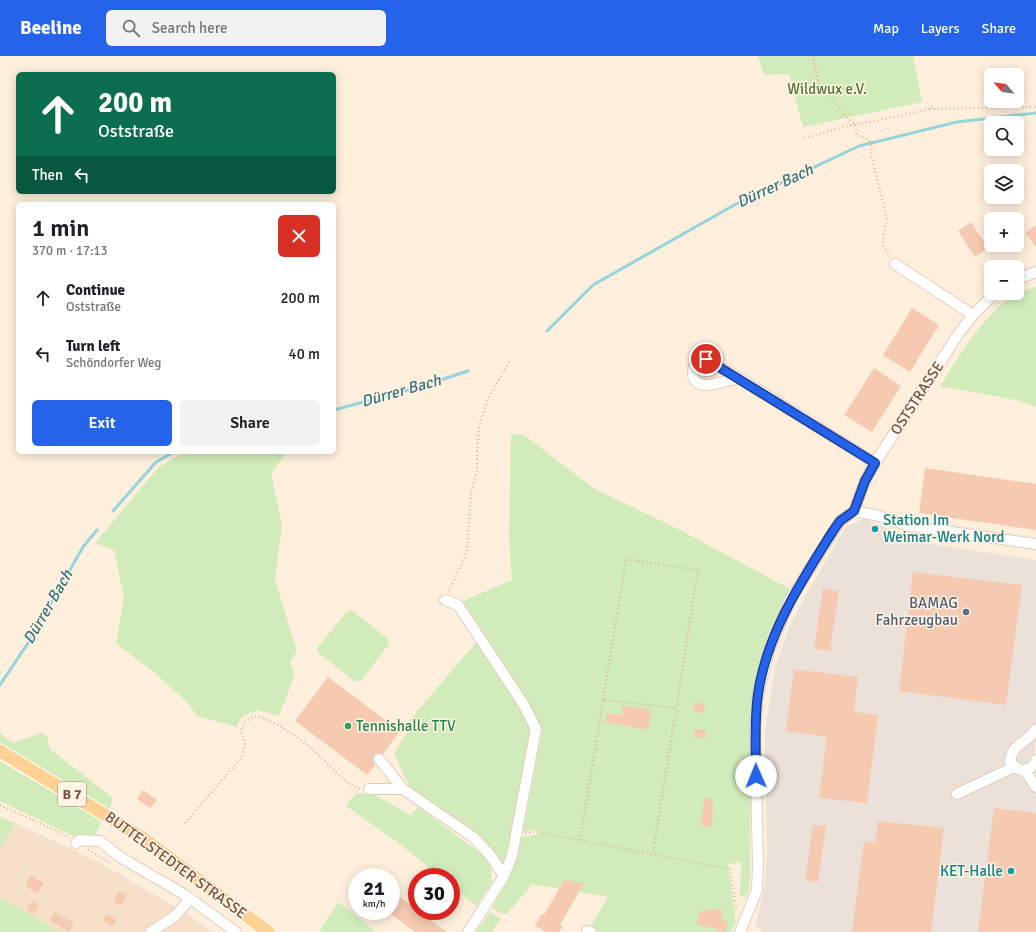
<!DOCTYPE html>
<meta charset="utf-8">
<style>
body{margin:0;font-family:Signika,sans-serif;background:#f2f2f2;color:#202124;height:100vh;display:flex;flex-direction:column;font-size:15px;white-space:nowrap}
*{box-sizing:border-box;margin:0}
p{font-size:13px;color:#757577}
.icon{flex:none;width:22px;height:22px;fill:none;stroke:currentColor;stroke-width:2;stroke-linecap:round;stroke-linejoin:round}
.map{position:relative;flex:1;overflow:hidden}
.drawer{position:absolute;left:16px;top:146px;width:320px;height:252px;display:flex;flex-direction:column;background:#fff;border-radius:6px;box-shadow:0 2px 10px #0003}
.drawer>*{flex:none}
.banner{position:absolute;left:16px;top:16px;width:320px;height:122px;border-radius:6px;box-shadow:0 2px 10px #0003;background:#0b6e4f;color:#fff;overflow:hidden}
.needle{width:26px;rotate:298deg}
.tools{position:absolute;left:984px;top:12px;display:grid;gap:8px}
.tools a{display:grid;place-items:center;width:40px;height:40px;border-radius:6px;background:#fff;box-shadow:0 2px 10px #0003;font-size:20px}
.speed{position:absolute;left:348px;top:812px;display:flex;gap:8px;font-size:20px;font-weight:700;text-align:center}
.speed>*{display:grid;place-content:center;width:52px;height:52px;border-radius:50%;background:#fff;box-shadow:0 2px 10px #0003;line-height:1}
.speed small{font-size:10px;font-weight:400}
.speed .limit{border:6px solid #d22;background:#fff;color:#111}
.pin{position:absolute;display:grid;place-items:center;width:34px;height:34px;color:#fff;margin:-17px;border:2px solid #fff;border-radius:50%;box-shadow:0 1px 4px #0007}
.me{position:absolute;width:44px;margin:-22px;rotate:359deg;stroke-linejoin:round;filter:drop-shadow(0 0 3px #0008)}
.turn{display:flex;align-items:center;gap:14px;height:84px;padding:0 16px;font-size:18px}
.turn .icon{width:52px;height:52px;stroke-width:2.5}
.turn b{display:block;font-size:28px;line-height:34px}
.then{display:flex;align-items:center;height:38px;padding:0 16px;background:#0003;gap:8px;font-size:15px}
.round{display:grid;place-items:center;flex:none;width:42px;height:42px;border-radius:6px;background:#f2f2f2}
.summary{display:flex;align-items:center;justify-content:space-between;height:68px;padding:0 16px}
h1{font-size:24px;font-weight:600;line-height:30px}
.button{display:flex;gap:8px;margin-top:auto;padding:8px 16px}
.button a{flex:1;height:46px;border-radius:6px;background:#2563eb;color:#fff;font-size:16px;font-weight:600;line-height:46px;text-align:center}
.button a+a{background:#f2f2f2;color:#202124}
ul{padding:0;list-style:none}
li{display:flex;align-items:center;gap:12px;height:56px;padding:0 16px}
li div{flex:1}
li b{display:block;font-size:15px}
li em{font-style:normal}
header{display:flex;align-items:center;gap:24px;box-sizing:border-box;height:56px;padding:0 20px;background:#2563eb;color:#fff}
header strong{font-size:19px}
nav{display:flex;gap:22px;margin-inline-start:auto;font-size:14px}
.search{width:280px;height:36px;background:#f2f2f2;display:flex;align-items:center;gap:10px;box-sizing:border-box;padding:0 14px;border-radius:6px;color:#757577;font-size:15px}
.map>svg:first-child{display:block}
.residential{fill:#f6e0ca}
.industrial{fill:#ebe1d9}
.green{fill:#d1ecba}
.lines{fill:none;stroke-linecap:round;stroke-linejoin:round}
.stream{stroke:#95d4db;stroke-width:3}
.building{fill:#f6c9b1}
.minor-casing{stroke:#e4ccbb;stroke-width:12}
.major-casing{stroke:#fff;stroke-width:15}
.path{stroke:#daac95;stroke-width:2;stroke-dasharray:1 3;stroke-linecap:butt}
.minor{stroke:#fff;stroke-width:10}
.major{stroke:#ffd192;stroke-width:13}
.route-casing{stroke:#184099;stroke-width:10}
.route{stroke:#2563eb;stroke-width:7}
.culture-dot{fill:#0f9aa8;stroke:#fff3e4;stroke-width:1.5}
.service-dot{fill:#5c6f8a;stroke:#fff3e4;stroke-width:1.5}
.leisure-dot{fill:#2e9e5b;stroke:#fff3e4;stroke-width:1.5}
.labels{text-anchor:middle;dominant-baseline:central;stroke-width:3;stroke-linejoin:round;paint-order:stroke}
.shield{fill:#fff3e4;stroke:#9e8273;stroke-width:1}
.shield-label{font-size:14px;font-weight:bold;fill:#755243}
.park-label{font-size:15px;fill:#4e7638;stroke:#fff3e4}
.street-label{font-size:15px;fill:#755243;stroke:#fff3e4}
.culture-label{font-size:15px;fill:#0d838f;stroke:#fff3e4;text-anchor:start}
.service-label{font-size:15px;fill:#4e5e75;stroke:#fff3e4;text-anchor:end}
.leisure-label{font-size:15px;fill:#27864d;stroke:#fff3e4;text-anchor:start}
.water-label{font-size:16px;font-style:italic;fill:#36757d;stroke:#fff3e4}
</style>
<header>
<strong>Beeline</strong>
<div class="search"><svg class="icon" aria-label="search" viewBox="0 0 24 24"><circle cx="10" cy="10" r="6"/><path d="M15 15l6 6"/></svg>Search here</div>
<nav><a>Map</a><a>Layers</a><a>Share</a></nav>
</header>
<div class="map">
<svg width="1036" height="876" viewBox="0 0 1036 876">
<rect width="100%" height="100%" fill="#feefdc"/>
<!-- residential -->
<path class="residential" d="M15,767L99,806L187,858L212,876H61L0,841V794Z"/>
<!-- industrial -->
<path class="industrial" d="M864,463L923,487L1036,504V680L1031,732L1036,733V876H764L755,870L765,830L767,794L765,676L775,611L791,568L808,535L846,471Z"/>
<!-- green -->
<path class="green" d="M758,0H913L922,46L803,71L789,18L764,19Z
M1036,231V351L1016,344L940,330C962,297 992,239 1036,231Z
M523,378L593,432L680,474L790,533L769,577L760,605L753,643L750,676V826L747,842L740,840L741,806L728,808L736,866L731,876H587L608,841L532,828L507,858L501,857L492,852L509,822L522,781L539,778L538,774L523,776L542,674L519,631L483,581L461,546L512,524L509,480L511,379Z
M189,396H287L271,417L282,469L275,524L297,595L290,606L295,618L279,660L257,654L241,661L237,671L197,660L189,648L154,616L116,588L124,542L114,494L95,487L159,411L177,400Z
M351,554L387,582L389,588L361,625H354L317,596L318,591L346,556Z
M477,585L519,648L531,673L504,809L501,808L476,777L410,732L394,697L408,675L403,672Z
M0,677L13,687L42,677L47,680L50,693L113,742L109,754L0,688Z
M0,705L102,765L93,782L75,781L0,745Z
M356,737L375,739L411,759L418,751L483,799L491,810L492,827L476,850L451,829V821H441L401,789L346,750Z
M0,761L15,767L0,794Z
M0,841L61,876H0Z
M338,846L376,876H319Z
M490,856L501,863L491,876H476Z"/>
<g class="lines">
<!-- stream -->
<path class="stream" d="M547,275L593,229L736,148L859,90L957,66L1036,57
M334,354L419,331L468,315
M113,455L156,406L174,396
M0,629L28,587L83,491L97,474"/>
</g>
<!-- building -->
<path class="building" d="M971,166L988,192L975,201L958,175Z
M1036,169V191L1025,177Z
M912,252L939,269L910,316L883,299Z
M874,312L901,330L872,376L844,359Z
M925,412L1036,428V474L919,457Z
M913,516L1022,529L1006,649L899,635Z
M823,532L839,535L830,595L814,593Z
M794,613L858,621L854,656L878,659L867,747L819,742L827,681L786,675Z
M328,621L400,675L383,698L378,697L375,698L373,704L375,709L367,719L295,665Z
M695,646L705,648L704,657L694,656Z
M623,649L651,654L648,674L605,666L607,657L621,659Z
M695,673L706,674L705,682L694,681Z
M143,734L157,744L150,752L137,743Z
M704,742L713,743L712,771L701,769Z
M994,752L1036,757V876H978Z
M878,765L944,772L931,876H852L864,785L875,787Z
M813,769L826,770L818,826L805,824Z
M31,819L44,827L38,838L25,830Z
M564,824L584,827L560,869L563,870L559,876H546L535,870L542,857L544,859Z
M391,833L417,855L447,876H415L391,858Z
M119,835L127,839L121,850L113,846Z
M32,845L39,849L34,858L26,854Z
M721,853L722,865L728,866L726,876L716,875L717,872L697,869L699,855Z
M55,856L74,867L69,876L50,865Z
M107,858L117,864L112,871L102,864Z"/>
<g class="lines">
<defs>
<path id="minor" d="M895,208L973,259
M1017,223L1036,216
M741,323L706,303C691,304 687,327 704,329C716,330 729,322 741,323L875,407
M854,455L865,425L875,407L959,277L973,259L995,237
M445,544L458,549L524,649L536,673L512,800L504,820L468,876
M1036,673C1028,687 1013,686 1010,705C1017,716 1026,717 1035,708L1036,704
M379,703L403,733
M1025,715L1036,731
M369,733H403L473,781L490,799L504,820
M957,738L1014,711
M76,787L80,784L100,785L120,801L185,839L236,876
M587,875L591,876
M151,876L175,860L190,843
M740,876L757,834L758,810L755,676L758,638L769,595L790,544L840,465L854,455L875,459L910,470L1036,488"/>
<path id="major" d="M0,695L143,782L268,876"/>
</defs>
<!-- minor casing -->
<use href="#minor" class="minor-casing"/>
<!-- major casing -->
<use href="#major" class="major-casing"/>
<!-- path -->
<path class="path" d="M813,0L820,36L847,32
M827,36L846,61L855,68L857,79L869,84L872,91L871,98L887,163L882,188L890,200
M930,53L1036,51
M804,82L855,68L870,66L930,53L933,49
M449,535L467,496L471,437L477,415V393L480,367L488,342L510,305
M603,644L626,503L698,514L653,798
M0,749L61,777L69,782
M185,767L242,701L245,687L241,676L244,666L257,660C282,668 303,685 322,702C333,713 345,728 360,733
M525,777L536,776L730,813L737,856
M580,784L603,644L676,652
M88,794L110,807"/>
<!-- minor -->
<use href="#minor" class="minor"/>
<!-- major -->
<use href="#major" class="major"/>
</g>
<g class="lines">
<defs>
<path id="route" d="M706,303L875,407L865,425L854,455L840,465L833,475C801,526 767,577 758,638C754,665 756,693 756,720"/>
</defs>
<!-- route casing -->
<use href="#route" class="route-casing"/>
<!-- route -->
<use href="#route" class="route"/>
</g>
<!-- markers -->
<g class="culture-dot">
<circle cx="875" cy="473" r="4"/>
<circle cx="1011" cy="815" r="4"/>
</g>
<circle class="service-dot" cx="966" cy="556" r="4"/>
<circle class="leisure-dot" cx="348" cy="670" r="4"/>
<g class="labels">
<!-- shield labels -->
<rect class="shield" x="58" y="726" width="28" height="24" rx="3"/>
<g class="shield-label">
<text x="72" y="738">B 7</text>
</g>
<!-- park labels -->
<g class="park-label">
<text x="827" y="33">Wildwux e.V.</text>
</g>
<!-- street labels -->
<g class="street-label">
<text transform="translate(917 342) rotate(-57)">OSTSTRASSE</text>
<text transform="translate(176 809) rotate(36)">BUTTELSTEDTER STRASSE</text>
</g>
<!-- culture labels -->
<g class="culture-label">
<text x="883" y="464">Station Im<tspan x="883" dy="17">Weimar-Werk Nord</tspan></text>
<text x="1003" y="815" text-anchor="end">KET-Halle</text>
</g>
<!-- service labels -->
<g class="service-label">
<text x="958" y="547">BAMAG<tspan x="958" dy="17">Fahrzeugbau</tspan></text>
</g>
<!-- leisure labels -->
<g class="leisure-label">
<text x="356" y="670">Tennishalle TTV</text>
</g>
<!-- water labels -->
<g class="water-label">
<text transform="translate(775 130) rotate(-25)">Dürrer Bach</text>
<text transform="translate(401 335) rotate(-16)">Dürrer Bach</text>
<text transform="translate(48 551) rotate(-60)">Dürrer Bach</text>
</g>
</g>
</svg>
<div class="tools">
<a><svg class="needle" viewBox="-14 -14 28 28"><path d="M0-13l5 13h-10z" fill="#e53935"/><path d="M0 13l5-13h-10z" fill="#757577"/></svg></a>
<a><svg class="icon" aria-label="search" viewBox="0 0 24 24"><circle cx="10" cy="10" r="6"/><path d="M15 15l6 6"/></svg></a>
<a><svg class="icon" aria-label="layers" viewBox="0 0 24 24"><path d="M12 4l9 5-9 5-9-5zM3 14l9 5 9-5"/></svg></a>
<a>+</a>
<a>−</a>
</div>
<div class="speed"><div>21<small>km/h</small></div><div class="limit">30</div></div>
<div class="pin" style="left:706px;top:303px;background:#d93025"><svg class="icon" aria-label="arrive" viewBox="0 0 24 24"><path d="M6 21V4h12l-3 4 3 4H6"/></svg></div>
<svg class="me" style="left:756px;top:720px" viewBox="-20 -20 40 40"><circle r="19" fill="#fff"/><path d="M0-13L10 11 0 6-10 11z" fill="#2563eb"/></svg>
<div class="banner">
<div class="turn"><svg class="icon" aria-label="ahead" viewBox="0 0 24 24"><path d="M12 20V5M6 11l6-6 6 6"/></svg><div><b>200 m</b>Oststraße</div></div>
<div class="then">Then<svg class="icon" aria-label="left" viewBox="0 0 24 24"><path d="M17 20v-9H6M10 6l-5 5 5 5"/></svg></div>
</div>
<section class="drawer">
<div class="summary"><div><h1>1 min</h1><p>370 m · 17:13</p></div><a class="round" style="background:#d93025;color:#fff"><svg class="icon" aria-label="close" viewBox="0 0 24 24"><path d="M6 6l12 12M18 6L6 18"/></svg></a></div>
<ul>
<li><svg class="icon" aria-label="ahead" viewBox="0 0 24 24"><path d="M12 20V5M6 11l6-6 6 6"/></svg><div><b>Continue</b><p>Oststraße</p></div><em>200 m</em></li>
<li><svg class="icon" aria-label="left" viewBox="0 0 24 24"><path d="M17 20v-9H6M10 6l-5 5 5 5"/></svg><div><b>Turn left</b><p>Schöndorfer Weg</p></div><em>40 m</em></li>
</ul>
<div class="button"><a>Exit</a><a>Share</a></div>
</section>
</div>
